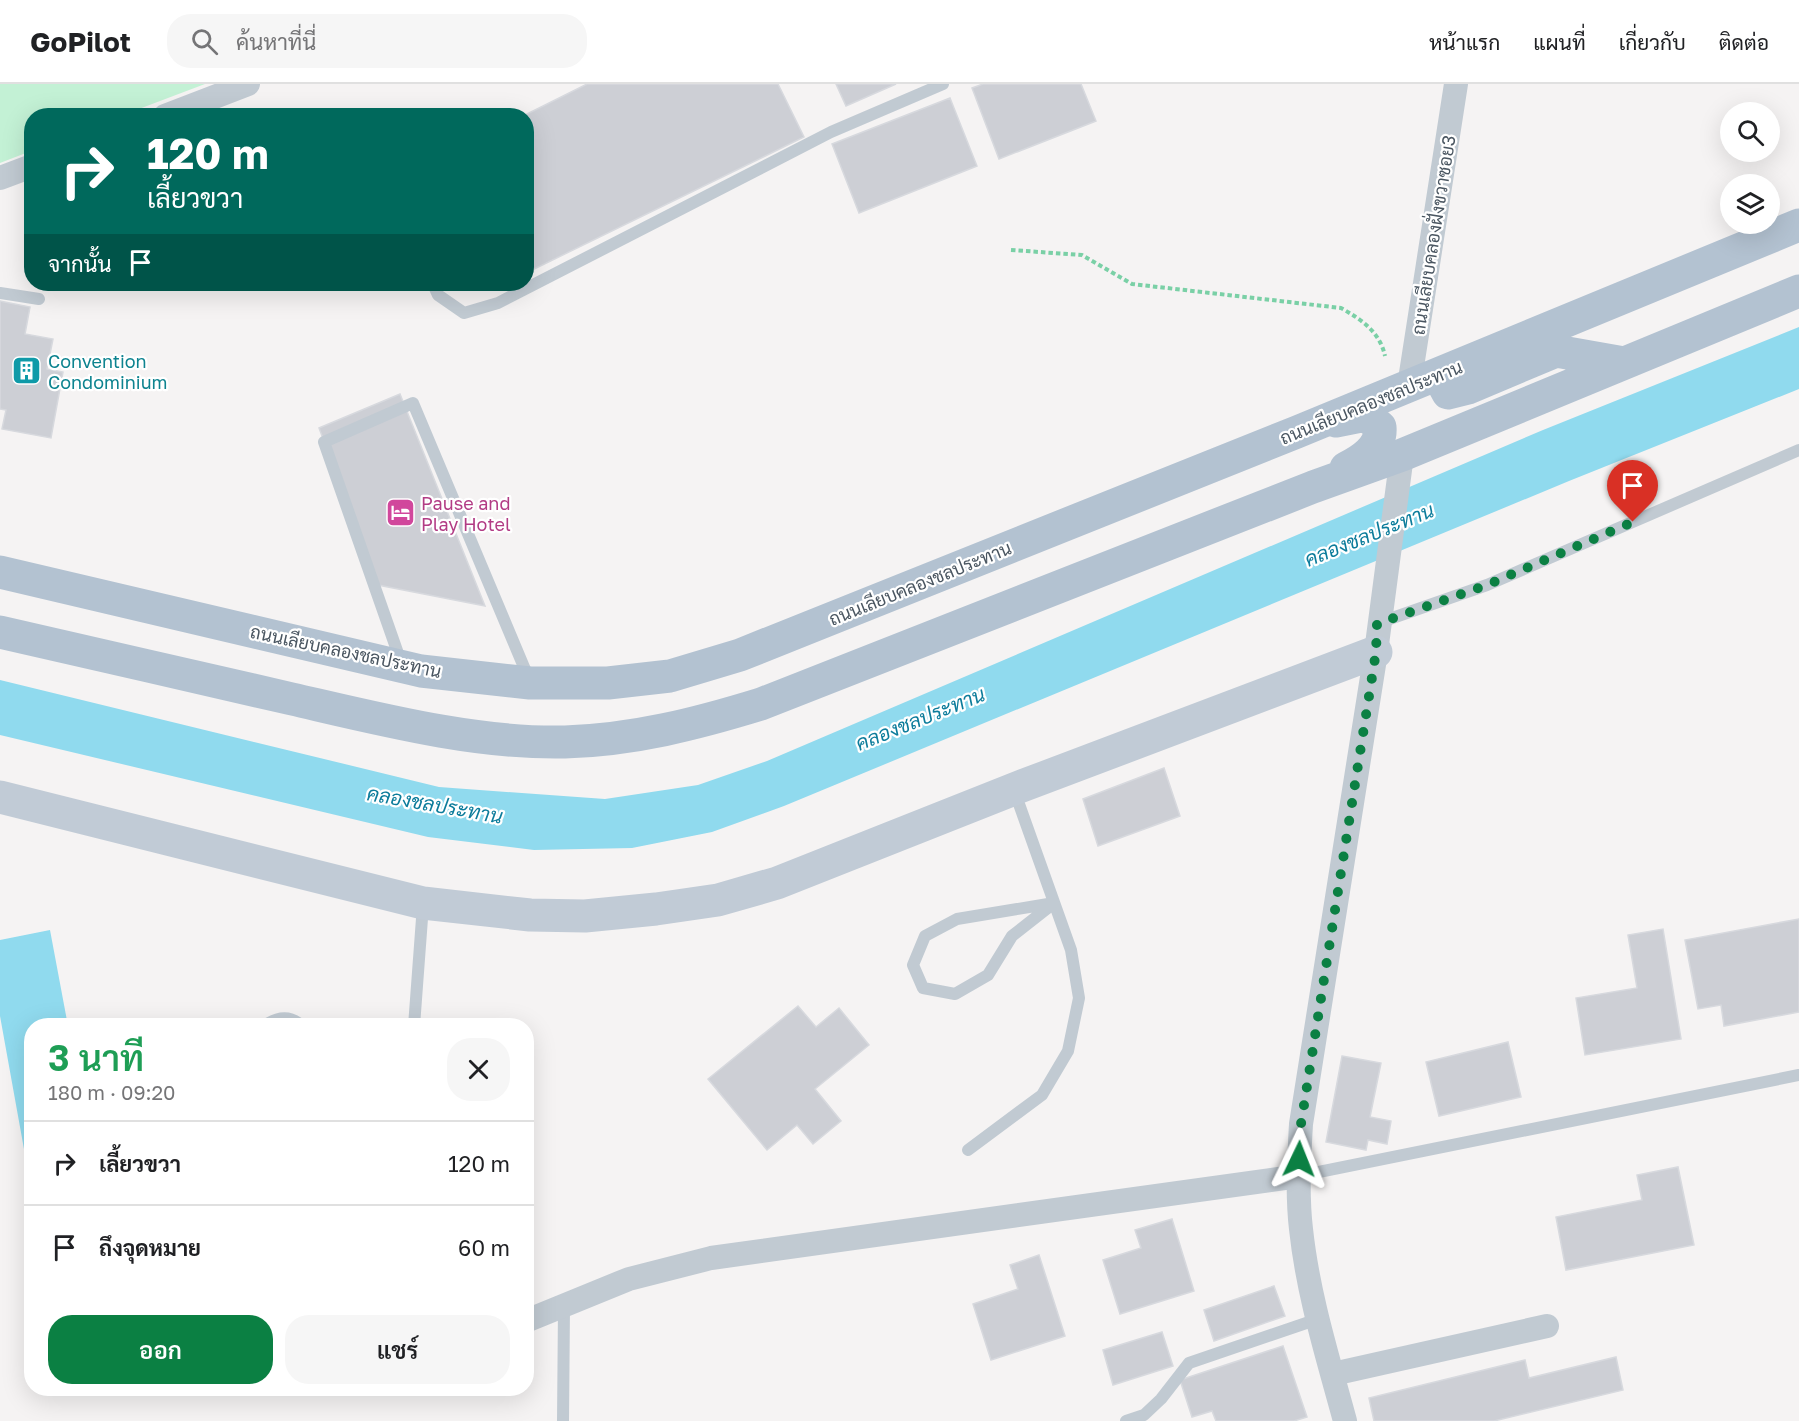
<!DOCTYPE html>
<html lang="th">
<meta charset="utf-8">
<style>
body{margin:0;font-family:"Golos Text",Sarabun,sans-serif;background:#f6f6f6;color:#202124;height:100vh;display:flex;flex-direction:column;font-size:22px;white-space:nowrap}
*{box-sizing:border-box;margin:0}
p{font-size:20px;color:#757577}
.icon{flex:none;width:33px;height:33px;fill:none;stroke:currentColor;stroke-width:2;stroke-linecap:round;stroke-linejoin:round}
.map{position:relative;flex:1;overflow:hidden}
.panel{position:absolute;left:24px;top:934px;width:510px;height:378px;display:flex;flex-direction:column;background:#fff;border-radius:24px;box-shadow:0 6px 24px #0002}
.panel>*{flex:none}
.hud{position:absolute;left:24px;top:24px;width:510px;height:183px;border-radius:24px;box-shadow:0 6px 24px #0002;background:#00695c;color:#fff;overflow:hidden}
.fabs{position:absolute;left:1720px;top:18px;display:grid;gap:12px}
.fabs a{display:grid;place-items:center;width:60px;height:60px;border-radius:50%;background:#fff;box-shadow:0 6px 24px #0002;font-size:30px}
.pin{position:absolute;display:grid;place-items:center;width:51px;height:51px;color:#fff;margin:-62px -26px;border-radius:50% 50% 50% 0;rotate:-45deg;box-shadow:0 0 6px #0007}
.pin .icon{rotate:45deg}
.me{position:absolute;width:66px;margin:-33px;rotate:2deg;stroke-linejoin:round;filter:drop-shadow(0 0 4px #0008)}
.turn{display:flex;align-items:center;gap:21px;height:126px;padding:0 24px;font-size:27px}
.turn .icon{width:78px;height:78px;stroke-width:2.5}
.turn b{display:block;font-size:42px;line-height:51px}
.then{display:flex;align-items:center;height:57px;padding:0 24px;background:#0003;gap:12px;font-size:22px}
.round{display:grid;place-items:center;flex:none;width:63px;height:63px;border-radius:24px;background:#f6f6f6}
.overview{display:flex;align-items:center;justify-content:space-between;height:102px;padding:0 24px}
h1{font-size:36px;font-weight:600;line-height:45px;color:#1e9e55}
.button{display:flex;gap:12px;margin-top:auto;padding:12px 24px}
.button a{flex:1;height:69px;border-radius:24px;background:#0b8043;color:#fff;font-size:24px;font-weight:600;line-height:69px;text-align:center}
.button a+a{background:#f6f6f6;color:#202124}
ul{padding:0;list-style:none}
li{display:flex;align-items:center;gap:18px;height:84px;padding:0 24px;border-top:2px solid #e0e0e0}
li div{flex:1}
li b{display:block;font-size:22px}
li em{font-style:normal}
header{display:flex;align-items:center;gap:36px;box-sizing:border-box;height:84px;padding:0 30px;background:#fff;border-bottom:2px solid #e0e0e0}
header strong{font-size:28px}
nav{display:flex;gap:33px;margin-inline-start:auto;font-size:21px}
.search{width:420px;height:54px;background:#f6f6f6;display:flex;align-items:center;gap:15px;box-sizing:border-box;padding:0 21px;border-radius:24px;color:#757577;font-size:22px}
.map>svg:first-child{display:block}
.green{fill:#c3f1d5}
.water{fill:#90daee}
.building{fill:#cdcfd5;stroke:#d7d9de;stroke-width:1.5}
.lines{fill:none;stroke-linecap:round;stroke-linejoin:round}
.path{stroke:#7ad0a6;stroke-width:4;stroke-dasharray:4.5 3;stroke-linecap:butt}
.service{stroke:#c1cad2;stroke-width:12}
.minor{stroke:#c1cad2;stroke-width:24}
.secondary{stroke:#c1cbd6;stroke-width:33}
.primary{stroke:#b3c2d1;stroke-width:33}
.route{stroke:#0b8043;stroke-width:10;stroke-dasharray:0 18}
.labels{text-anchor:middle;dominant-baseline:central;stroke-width:4.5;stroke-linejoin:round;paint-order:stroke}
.street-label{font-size:18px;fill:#4a5661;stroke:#fff}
.culture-label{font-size:18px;fill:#0d838f;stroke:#fff;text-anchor:start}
.hotel-label{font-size:18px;fill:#b23c85;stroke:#fff;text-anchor:start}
.water-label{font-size:20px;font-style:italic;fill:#0c7c9b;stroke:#fff}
</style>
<header>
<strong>GoPilot</strong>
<div class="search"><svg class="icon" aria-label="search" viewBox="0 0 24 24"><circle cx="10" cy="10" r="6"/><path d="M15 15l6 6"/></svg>ค้นหาที่นี่</div>
<nav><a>หน้าแรก</a><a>แผนที่</a><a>เกี่ยวกับ</a><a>ติดต่อ</a></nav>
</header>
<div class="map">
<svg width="1799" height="1337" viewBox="0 0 1799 1337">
<rect width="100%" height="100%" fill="#f5f3f3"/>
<!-- green -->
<path class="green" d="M0,0H205L123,31L32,32L31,67L0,79Z"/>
<!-- water -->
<path class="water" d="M1799,243V305L1569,397L784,722L712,748L632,764L534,766L428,753L0,651V596L439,703L605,715L698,701L767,677L1543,346Z
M50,846L68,942H32L31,1104L0,932V856Z"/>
<!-- building -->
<path class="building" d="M587,0H778L804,53L526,189V32H523Z
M836,0H896L846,22Z
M983,0H1081L1096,37L999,75L972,4Z
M950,14L977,82L859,129L832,60Z
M0,217L30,223L25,250L53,255L47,285L63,288L51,354L2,345L6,326L0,325Z
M400,310L485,522L378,501L319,344Z
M1164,684L1180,732L1098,762L1083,715Z
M1799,835V928L1724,942L1721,921L1698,925L1685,856Z
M1663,845L1681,955L1585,971L1576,914L1637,904L1628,851Z
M798,922L816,943L839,924L869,961L815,1005L841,1037L813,1060L797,1041L767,1066L708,995Z
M1508,958L1521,1013L1439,1032L1426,978Z
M1342,972L1381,979L1370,1033L1391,1037L1387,1060L1368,1056L1366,1066L1326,1058Z
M1678,1083L1694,1161L1566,1186L1556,1133L1642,1116L1637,1091Z
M1172,1135L1194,1207L1120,1230L1103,1176L1141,1164L1135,1146Z
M1039,1171L1065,1252L991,1276L973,1220L1018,1205L1010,1181Z
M1274,1202L1285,1232L1214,1257L1204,1226Z
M1162,1248L1173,1282L1113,1301L1103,1266Z
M1283,1262L1307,1333L1294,1337H1216L1212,1327L1192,1333L1180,1296Z
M1616,1273L1623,1306L1494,1337H1374L1369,1314L1525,1276L1529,1294Z"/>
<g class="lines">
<!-- path -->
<path class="path" d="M1011,166L1082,171L1132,200L1341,224C1362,236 1380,248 1385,272"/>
<!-- service -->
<path class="service" d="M433,200L438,211L464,229L498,219L831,48L943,0
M0,209L39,215
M1378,539L1487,501L1799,366
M401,578L324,358L413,319L529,595
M1054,819L1012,852L988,891L955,910L923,904L913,881L925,852L957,835Z
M264,942C277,933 290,931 302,942
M414,942L423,821
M968,1066L1042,1011L1068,967L1079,914L1071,866L1014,706
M1299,1092L1799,991
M563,1337L564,1222
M1126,1337L1144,1331L1161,1315L1189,1279L1318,1235"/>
<!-- minor -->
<path class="minor" d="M165,32L248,0
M0,94L32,82
M1409,302L1456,0
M526,1237L629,1195L711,1174L1299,1092
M1333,1290L1547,1242
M1345,1337C1328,1274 1308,1211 1301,1145C1297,1111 1299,1075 1301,1040L1376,568L1402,371"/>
<!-- secondary -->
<path class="secondary" d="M0,713L423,819L530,831L585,832L656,825L718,816L777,799L1014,705L1376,568"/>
<!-- primary -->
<path class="primary" d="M1450,288L1442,298L1448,309L1468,304L1556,267L1624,279
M1336,337L1366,331L1380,343C1382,364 1362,376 1346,384
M0,488L421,587L530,599H608L670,592L740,571L1297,348L1799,141
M0,548C97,570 195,593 292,615C379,635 476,660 565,658C633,656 696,640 761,620L1313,403L1402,371L1799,207"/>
</g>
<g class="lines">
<!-- route -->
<path class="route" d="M1299,1075L1301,1040L1376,568L1377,540L1487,501L1633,438"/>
</g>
<!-- icons -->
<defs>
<symbol id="building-square" viewBox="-11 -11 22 22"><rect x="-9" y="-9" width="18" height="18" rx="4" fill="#0f9aa8" stroke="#fff"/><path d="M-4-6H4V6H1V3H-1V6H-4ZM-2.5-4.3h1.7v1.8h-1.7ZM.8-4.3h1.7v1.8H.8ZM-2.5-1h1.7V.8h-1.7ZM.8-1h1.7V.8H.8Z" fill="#fff"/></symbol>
<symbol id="hotel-square" viewBox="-11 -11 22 22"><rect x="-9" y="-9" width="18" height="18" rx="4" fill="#d1479c" stroke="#fff"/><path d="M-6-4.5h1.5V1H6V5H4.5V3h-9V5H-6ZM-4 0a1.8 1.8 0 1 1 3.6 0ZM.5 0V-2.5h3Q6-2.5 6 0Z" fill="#fff"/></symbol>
</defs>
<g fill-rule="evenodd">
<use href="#building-square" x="10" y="270" width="33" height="33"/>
<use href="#hotel-square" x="384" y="412" width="33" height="33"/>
</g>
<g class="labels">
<!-- street labels -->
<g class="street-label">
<text transform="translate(1433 151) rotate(-81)">ถนนเลียบคลองฝั่งขวาซอย3</text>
<text transform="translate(1371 318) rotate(-22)">ถนนเลียบคลองชลประทาน</text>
<text transform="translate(920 499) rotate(-22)">ถนนเลียบคลองชลประทาน</text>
<text transform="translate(346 567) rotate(12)">ถนนเลียบคลองชลประทาน</text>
</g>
<!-- culture labels -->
<g class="culture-label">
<text x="48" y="277">Convention<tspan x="48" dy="21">Condominium</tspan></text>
</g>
<!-- hotel labels -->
<g class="hotel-label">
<text x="421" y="419">Pause and<tspan x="421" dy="21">Play Hotel</tspan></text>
</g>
<!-- water labels -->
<g class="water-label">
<text transform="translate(1369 450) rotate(-22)">คลองชลประทาน</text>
<text transform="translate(920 634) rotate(-22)">คลองชลประทาน</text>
<text transform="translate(435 720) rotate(10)">คลองชลประทาน</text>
</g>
</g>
</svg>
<div class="fabs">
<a><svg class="icon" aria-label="search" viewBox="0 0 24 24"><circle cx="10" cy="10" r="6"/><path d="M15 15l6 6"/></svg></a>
<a><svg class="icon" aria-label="layers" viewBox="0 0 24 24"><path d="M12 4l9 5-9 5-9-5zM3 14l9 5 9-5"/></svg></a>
</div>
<div class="pin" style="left:1633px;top:438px;background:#d93025"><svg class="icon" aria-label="arrive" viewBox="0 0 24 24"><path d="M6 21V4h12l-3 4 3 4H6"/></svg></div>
<svg class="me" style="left:1299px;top:1075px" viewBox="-20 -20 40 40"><path d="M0-17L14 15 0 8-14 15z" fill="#0b8043" stroke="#fff" stroke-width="4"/></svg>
<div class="hud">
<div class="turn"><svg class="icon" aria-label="right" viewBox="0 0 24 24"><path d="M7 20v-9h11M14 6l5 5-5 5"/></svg><div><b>120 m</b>เลี้ยวขวา</div></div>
<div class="then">จากนั้น<svg class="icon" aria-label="arrive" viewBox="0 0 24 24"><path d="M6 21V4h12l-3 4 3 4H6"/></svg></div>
</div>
<section class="panel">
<div class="overview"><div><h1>3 นาที</h1><p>180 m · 09:20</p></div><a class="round"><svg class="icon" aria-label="close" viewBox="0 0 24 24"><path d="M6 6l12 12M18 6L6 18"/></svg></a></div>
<ul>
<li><svg class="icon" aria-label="right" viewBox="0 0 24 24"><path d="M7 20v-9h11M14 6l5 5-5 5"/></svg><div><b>เลี้ยวขวา</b></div><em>120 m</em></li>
<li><svg class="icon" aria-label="arrive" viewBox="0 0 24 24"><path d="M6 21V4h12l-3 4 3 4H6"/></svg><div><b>ถึงจุดหมาย</b></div><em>60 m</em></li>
</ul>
<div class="button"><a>ออก</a><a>แชร์</a></div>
</section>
</div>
